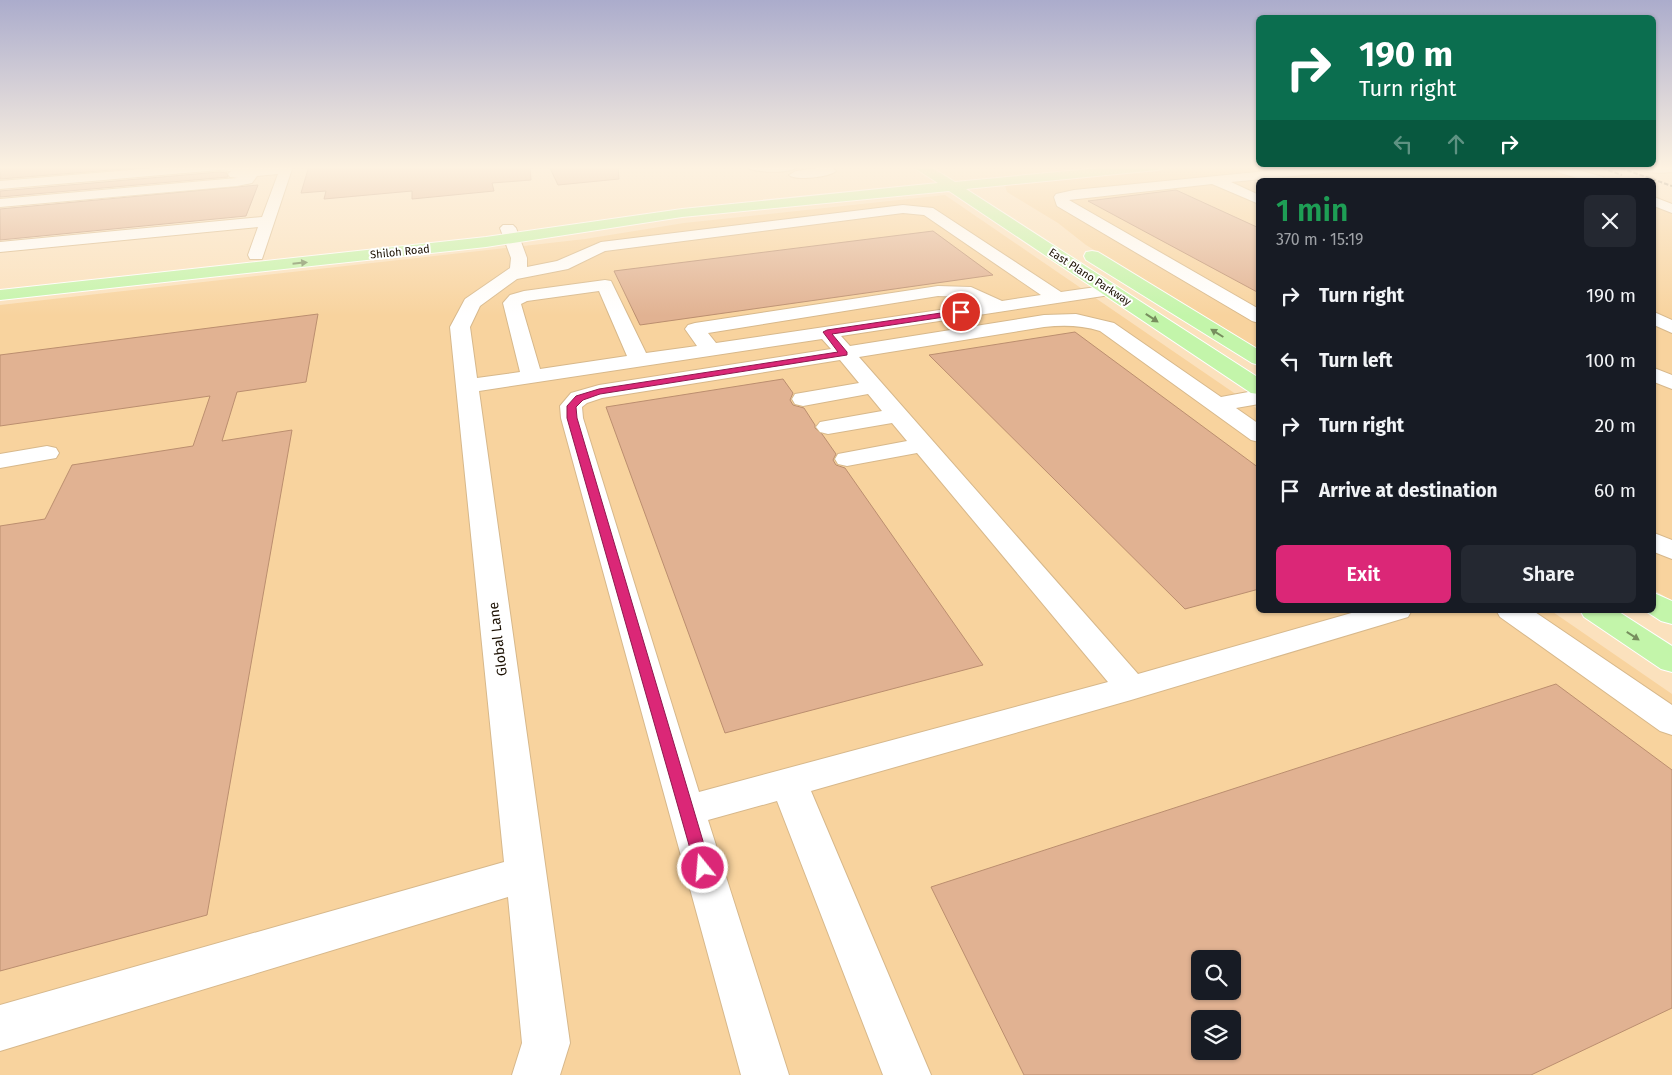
<!DOCTYPE html>
<meta charset="utf-8">
<style>
body{margin:0;font-family:"Fira Sans",sans-serif;background:#242831;color:#f1f3f6;height:100vh;display:flex;flex-direction:column;font-size:19px;white-space:nowrap}
*{box-sizing:border-box;margin:0}
p{font-size:16px;color:#9ea1a6}
.icon{flex:none;width:28px;height:28px;fill:none;stroke:currentColor;stroke-width:2;stroke-linecap:round;stroke-linejoin:round}
.map{position:relative;flex:1;overflow:hidden}
.side{position:absolute;left:1256px;top:178px;width:400px;height:435px;display:flex;flex-direction:column;background:#171b24;border-radius:8px;box-shadow:0 1px 4px #0004}
.side>*{flex:none}
.guide{position:absolute;left:1256px;top:15px;width:400px;height:152px;border-radius:8px;box-shadow:0 1px 4px #0004;background:#0b6e4f;color:#fff;overflow:hidden}
.controls{position:absolute;left:1191px;top:950px;display:grid;gap:10px}
.controls a{display:grid;place-items:center;width:50px;height:50px;border-radius:8px;background:#171b24;box-shadow:0 1px 4px #0004;font-size:25px}
.pin{position:absolute;display:grid;place-items:center;width:42px;height:42px;color:#fff;margin:-21px;border:2px solid #fff;border-radius:50%;box-shadow:0 1px 5px #0007}
.me{position:absolute;width:55px;margin:-28px;rotate:343deg;stroke-linejoin:round;filter:drop-shadow(0 0 4px #0008)}
.turn{display:flex;align-items:center;gap:18px;height:105px;padding:0 20px;font-size:22px}
.turn .icon{width:65px;height:65px;stroke-width:2.5}
.turn b{display:block;font-size:35px;line-height:42px}
.lanes{display:flex;align-items:center;height:48px;padding:0 20px;background:#0003;justify-content:center;gap:25px;direction:ltr}
.lanes .off{opacity:.35}
.round{display:grid;place-items:center;flex:none;width:52px;height:52px;border-radius:8px;background:#242831}
.head{display:flex;align-items:center;justify-content:space-between;height:85px;padding:0 20px}
h1{font-size:30px;font-weight:600;line-height:38px;color:#1e9e55}
.button{display:flex;gap:10px;margin-top:auto;padding:10px 20px}
.button a{flex:1;height:58px;border-radius:8px;background:#db2777;color:#fff;font-size:20px;font-weight:600;line-height:58px;text-align:center}
.button a+a{background:#242831;color:#f1f3f6}
ul{padding:0;list-style:none}
li{display:flex;align-items:center;gap:15px;height:65px;padding:0 20px}
li div{flex:1}
li b{display:block;font-size:19px}
li em{font-style:normal}
.map>svg:first-child{display:block}
.built{fill:#f8d39e;fill-rule:evenodd}
.building{fill:#e1b292;stroke:#bb8e6f;fill-rule:evenodd}
.lines{fill:none;stroke-linecap:round;stroke-linejoin:round}
.minor-casing{stroke:#d7b88b;stroke-width:2}
.major-casing{stroke:#fff;stroke-width:2}
.minor{fill:#fff;fill-rule:evenodd}
.major{fill:#c3f5aa;fill-rule:evenodd}
.rail{stroke:#6d5c46;stroke-width:2;stroke-dasharray:4.5 2;stroke-linecap:butt}
.oneway{fill:#778e5e}
.route{fill:#db2777;stroke:#8e194d}
.labels{text-anchor:middle;dominant-baseline:central;stroke-width:4;stroke-linejoin:round;paint-order:stroke}
.far-street-label{font-size:11px;fill:#1b1002;stroke:#fff}
.street-label{font-size:14px;fill:#1b1002;stroke:#fff}
</style>
<div class="map">
<svg width="1672" height="1075" viewBox="0 0 1672 1075">
<rect width="100%" height="100%" fill="#fbe1bd"/>
<!-- built -->
<path class="built" d="M1202,166H1568L1609,180H1259V350L1086,245L1058,223L1007,192L1005,185Z
M945,195L1259,410V610H1550L1672,694V1075H0V305L585,239L684,223ZM1200,959H1232V991H1200ZM1200,1019H1232V1051H1200Z
M1654,196L1672,203V601L1654,590Z"/>
<!-- building -->
<path class="building" d="M0,166H161L0,179Z
M309,166H530L531,180L492,183L494,191L412,199V191L324,199L326,191L301,193Z
M549,166H618L619,179L558,185Z
M219,172L227,173L228,177L0,197V191Z
M258,185L246,216L0,240V209Z
M1176,190L1259,228V293L1088,201Z
M933,231L993,275L640,325L614,271Z
M318,314L306,382L237,392L222,441L292,430L207,915L0,971V526L45,519L72,465L193,446L210,396L0,426V355Z
M1075,332L1259,468V589L1185,609L929,355Z
M783,379L793,393L790,400L793,405L804,408L815,425V428L822,434L836,454L833,460L836,465L845,468L983,665L725,733L606,407Z
M1556,684L1672,770V1008L1531,1075H1024L931,887ZM1200,959H1232V991H1200ZM1200,1019H1232V1051H1200Z"/>
<g class="lines">
<defs>
<path id="minor" d="M178,166H249L255,168L293,166L262,259H250L248,255L258,227L0,252V242L262,217L278,174L257,176L252,183L237,186L0,207V199L237,178H238L230,177L228,174L231,171L219,170L0,189V181Z
M745,166H796L797,167C790,174 752,173 745,166Z
M816,166H830L836,171C830,177 795,181 789,175L796,171L817,168Z
M1319,166H1361L1354,170L1231,182L1259,195V204L1212,184L1069,200L1259,309V323L1252,321L1057,206L1054,197L1056,194L1074,190Z
M1545,166H1564L1603,177L1605,180H1584L1547,169Z
M1633,166H1672V172C1661,173 1641,174 1633,166Z
M1654,197L1672,204V213L1654,206Z
M903,205L933,208L1061,292L1110,285L1116,286L1119,290L1116,294L1110,295L841,336L850,346L1044,315L1076,314L1114,323L1221,397L1259,390V404L1236,408L1259,424V442L1251,440L1100,331C1081,325 1063,325 1044,327L859,357L1138,674L1362,610H1412L1408,617L1131,700L811,791L931,1075H883L777,801L708,820L789,1075H741L561,418L560,406L571,393L599,385L831,349L822,339L479,391L570,1043L560,1075H512L522,1043L508,897L0,1051V1005L504,862L450,327L465,299L510,268L511,258L500,228L503,225H513L516,228L527,258V267L557,261L601,242ZM903,213L924,215L1041,295L1002,301L971,287L938,286L695,323L688,325L685,329L697,346L646,353L611,281L605,280L524,291L510,295L503,303L520,372L477,378L470,327L480,306L517,279L568,269L605,251ZM599,291L627,356L540,369L521,304L527,301ZM938,296L967,297L980,304L716,343L708,333ZM840,360L859,383L795,394L792,399L795,404L803,406L868,394L882,411L820,422L816,427L820,432L828,434L892,423L907,441L838,454L835,459L838,464L847,466L917,453L1108,682L699,792L583,418L582,407L587,403L602,398Z
M1654,312L1672,320V333L1654,325Z
M1654,368L1672,375V389L1654,382Z
M47,446L56,448L59,453L56,458L0,468V454Z
M1654,533L1672,540V559L1654,552Z
M1496,610H1532L1672,705V735L1660,731L1500,617Z"/>
<path id="major" d="M915,166H929L955,182L1121,166H1163L1162,169L1157,170L966,189L1259,378V394L1251,393L949,191L682,217L486,247L0,300V290L486,237L682,209L938,183L916,169Z
M1092,251L1098,252L1259,350V365L1252,363L1086,260L1084,256L1086,252Z
M1654,593L1672,601V624L1661,621L1644,610H1654Z
M1580,610H1616L1672,646V672L1661,669L1584,617Z"/>
</defs>
<!-- minor casing -->
<use href="#minor" class="minor-casing"/>
<!-- major casing -->
<use href="#major" class="major-casing"/>
<!-- minor -->
<use href="#minor" class="minor"/>
<!-- major -->
<use href="#major" class="major"/>
<!-- rail -->
<path class="rail" d="M1596,166L1622,175
M1615,166L1672,186"/>
</g>
<!-- one-way arrows -->
<defs><path id="oneway-solid" d="M-6-.8H1V-3.2L6.5 0L1 3.2V.8H-6Z" transform="scale(1.25)"/></defs>
<g class="oneway">
<use href="#oneway-solid" transform="translate(300 263) rotate(-6)"/>
<use href="#oneway-solid" transform="translate(1152 318) rotate(33)"/>
<use href="#oneway-solid" transform="translate(1217 333) rotate(-148)"/>
<use href="#oneway-solid" transform="translate(1633 636) rotate(33)"/>
</g>
<!-- sky -->
<linearGradient id="sky" x2="0" y2="1"><stop stop-color="#abaccc"/><stop offset="0.53" stop-color="#fdf2e1"/><stop offset="1" stop-color="#fdf2e1" stop-opacity="0"/></linearGradient>
<rect width="1672" height="316" fill="url(#sky)"/>
<!-- route -->
<path class="route" d="M961,310L965,312L964,314L832,334L847,352V355L600,394L583,400L576,407L577,418L711,868L709,873L703,875L697,873L567,418V406L576,396L599,389L838,352L823,332L827,330Z"/>
<g class="labels">
<!-- far-street labels -->
<g class="far-street-label">
<text transform="translate(400 252) rotate(-6)">Shiloh Road</text>
<text transform="translate(1090 277) rotate(33)">East Plano Parkway</text>
</g>
<!-- street labels -->
<g class="street-label">
<text transform="translate(498 639) rotate(-97)">Global Lane</text>
</g>
</g>
</svg>
<div class="controls">
<a><svg class="icon" aria-label="search" viewBox="0 0 24 24"><circle cx="10" cy="10" r="6"/><path d="M15 15l6 6"/></svg></a>
<a><svg class="icon" aria-label="layers" viewBox="0 0 24 24"><path d="M12 4l9 5-9 5-9-5zM3 14l9 5 9-5"/></svg></a>
</div>
<div class="pin" style="left:961px;top:312px;background:#d93025"><svg class="icon" aria-label="arrive" viewBox="0 0 24 24"><path d="M6 21V4h12l-3 4 3 4H6"/></svg></div>
<svg class="me" style="left:703px;top:868px" viewBox="-20 -20 40 40"><circle r="17" fill="#db2777" stroke="#fff" stroke-width="3"/><path d="M0-11L8 9 0 5-8 9z" fill="#fff"/></svg>
<div class="guide">
<div class="turn"><svg class="icon" aria-label="right" viewBox="0 0 24 24"><path d="M7 20v-9h11M14 6l5 5-5 5"/></svg><div><b>190 m</b>Turn right</div></div>
<div class="lanes"><svg class="icon off" aria-label="left" viewBox="0 0 24 24"><path d="M17 20v-9H6M10 6l-5 5 5 5"/></svg><svg class="icon off" aria-label="ahead" viewBox="0 0 24 24"><path d="M12 20V5M6 11l6-6 6 6"/></svg><svg class="icon" aria-label="right" viewBox="0 0 24 24"><path d="M7 20v-9h11M14 6l5 5-5 5"/></svg></div>
</div>
<section class="side">
<div class="head"><div><h1>1 min</h1><p>370 m · 15:19</p></div><a class="round"><svg class="icon" aria-label="close" viewBox="0 0 24 24"><path d="M6 6l12 12M18 6L6 18"/></svg></a></div>
<ul>
<li><svg class="icon" aria-label="right" viewBox="0 0 24 24"><path d="M7 20v-9h11M14 6l5 5-5 5"/></svg><div><b>Turn right</b></div><em>190 m</em></li>
<li><svg class="icon" aria-label="left" viewBox="0 0 24 24"><path d="M17 20v-9H6M10 6l-5 5 5 5"/></svg><div><b>Turn left</b></div><em>100 m</em></li>
<li><svg class="icon" aria-label="right" viewBox="0 0 24 24"><path d="M7 20v-9h11M14 6l5 5-5 5"/></svg><div><b>Turn right</b></div><em>20 m</em></li>
<li><svg class="icon" aria-label="arrive" viewBox="0 0 24 24"><path d="M6 21V4h12l-3 4 3 4H6"/></svg><div><b>Arrive at destination</b></div><em>60 m</em></li>
</ul>
<div class="button"><a>Exit</a><a>Share</a></div>
</section>
</div>
